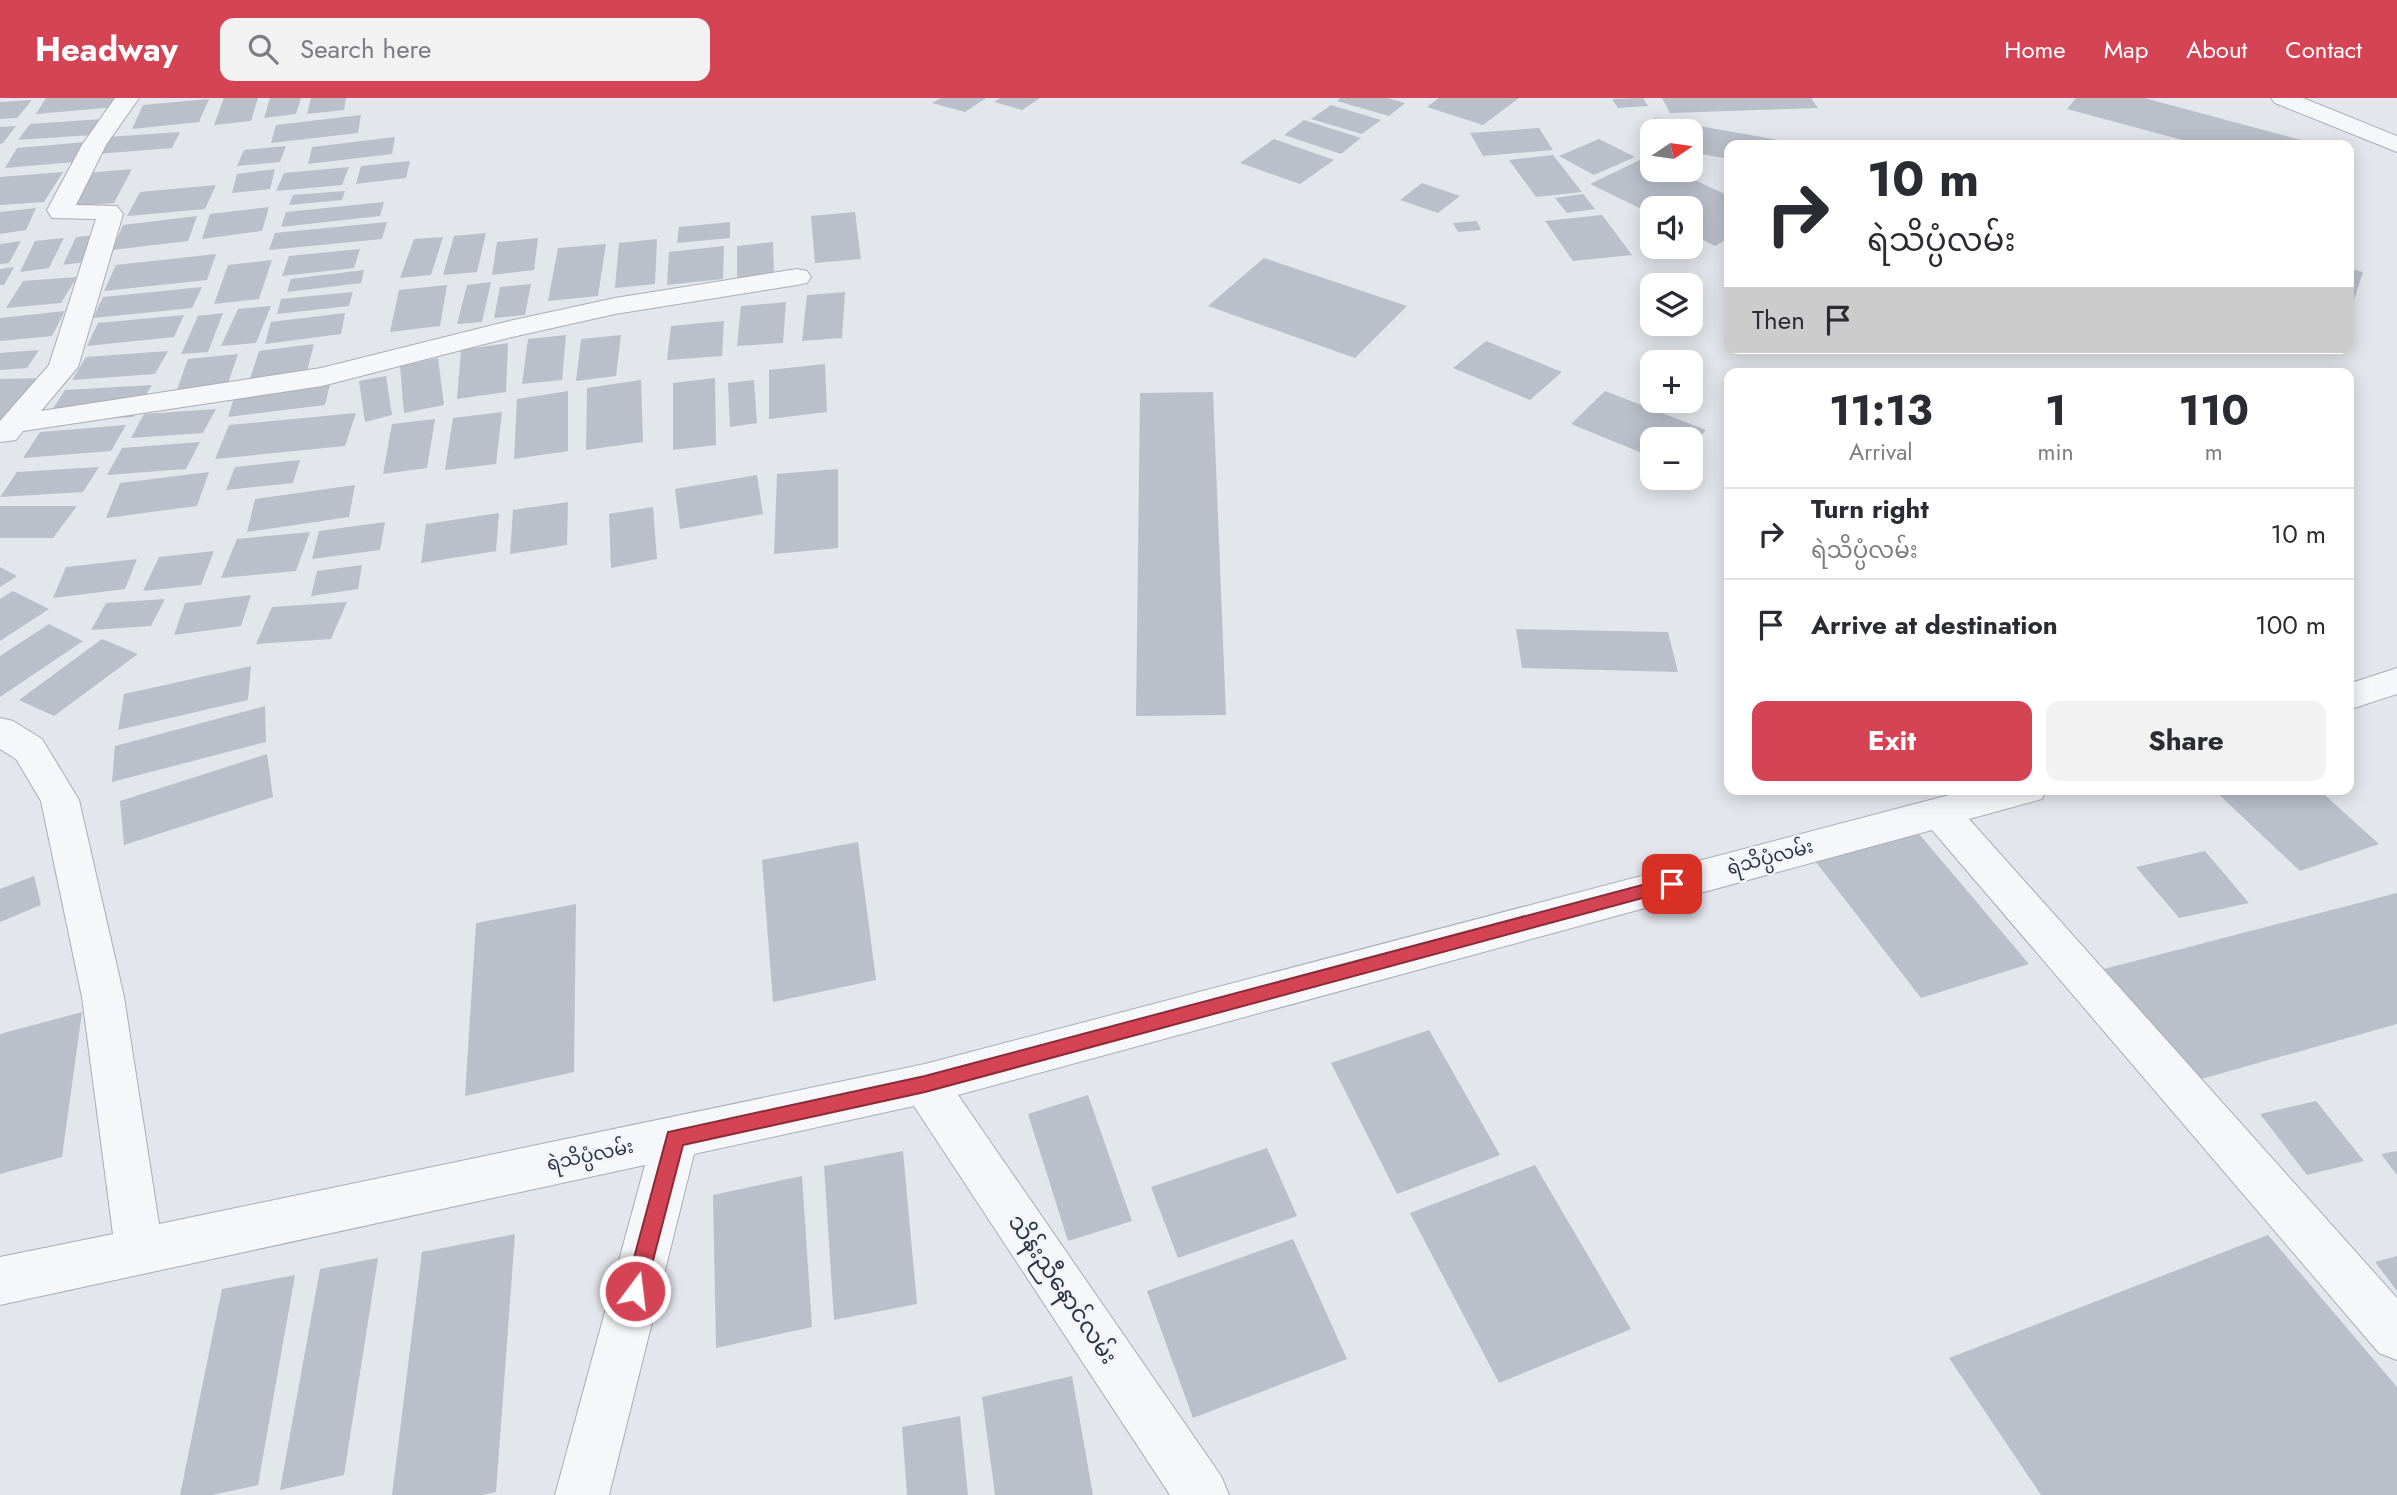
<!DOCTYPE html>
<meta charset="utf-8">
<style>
body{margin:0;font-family:Jost,"Noto Sans Myanmar",sans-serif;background:#f2f2f3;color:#2b2b33;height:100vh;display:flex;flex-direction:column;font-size:26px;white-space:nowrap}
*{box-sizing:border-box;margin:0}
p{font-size:23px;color:#7c7c81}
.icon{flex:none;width:38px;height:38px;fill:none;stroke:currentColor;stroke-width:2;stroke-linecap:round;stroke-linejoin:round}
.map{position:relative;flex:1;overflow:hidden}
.drawer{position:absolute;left:1724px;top:270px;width:630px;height:427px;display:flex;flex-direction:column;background:#fff;border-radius:14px;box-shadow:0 4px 18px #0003}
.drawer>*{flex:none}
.banner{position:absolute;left:1724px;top:42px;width:630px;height:214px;border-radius:14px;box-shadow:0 4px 18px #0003;background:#fff;color:#2b2b33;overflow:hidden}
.needle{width:46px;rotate:77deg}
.controls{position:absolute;left:1640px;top:21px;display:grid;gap:14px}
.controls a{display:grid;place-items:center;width:63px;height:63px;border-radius:14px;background:#fff;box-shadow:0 4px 18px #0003;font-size:35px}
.pin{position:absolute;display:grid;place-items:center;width:60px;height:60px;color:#fff;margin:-30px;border-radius:14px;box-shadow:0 4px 10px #0006}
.me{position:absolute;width:77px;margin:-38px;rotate:15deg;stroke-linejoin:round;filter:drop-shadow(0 0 5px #0008)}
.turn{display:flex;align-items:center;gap:24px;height:147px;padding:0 28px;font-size:32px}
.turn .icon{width:91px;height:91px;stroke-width:2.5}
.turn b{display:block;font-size:49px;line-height:60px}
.then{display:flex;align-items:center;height:66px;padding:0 28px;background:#0003;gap:14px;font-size:26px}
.eta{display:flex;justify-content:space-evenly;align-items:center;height:119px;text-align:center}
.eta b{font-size:42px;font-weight:700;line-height:49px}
.primary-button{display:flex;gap:14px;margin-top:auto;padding:14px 28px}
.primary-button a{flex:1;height:80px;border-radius:14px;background:#d54454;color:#fff;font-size:28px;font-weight:700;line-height:80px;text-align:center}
.primary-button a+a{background:#f2f2f3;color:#2b2b33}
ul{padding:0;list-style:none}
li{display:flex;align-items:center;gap:21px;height:91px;padding:0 28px;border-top:2px solid #e1e1e2}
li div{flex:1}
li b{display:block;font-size:26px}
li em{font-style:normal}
header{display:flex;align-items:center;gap:42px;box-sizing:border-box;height:98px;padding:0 35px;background:#d54454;color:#fff}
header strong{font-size:33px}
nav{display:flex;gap:38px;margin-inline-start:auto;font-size:24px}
.search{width:490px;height:63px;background:#f2f2f3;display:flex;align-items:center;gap:18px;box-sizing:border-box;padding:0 24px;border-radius:14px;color:#7c7c81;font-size:26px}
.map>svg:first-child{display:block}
.building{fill:#babfca}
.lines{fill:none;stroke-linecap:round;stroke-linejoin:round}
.minor-casing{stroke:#a8adb7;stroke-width:2}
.minor{fill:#f6f7fa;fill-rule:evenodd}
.route{fill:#d54454;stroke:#8a2c37;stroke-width:2}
.labels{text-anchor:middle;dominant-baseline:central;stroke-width:5;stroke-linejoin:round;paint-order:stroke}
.street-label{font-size:19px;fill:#2a3345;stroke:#f3f5f9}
.near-street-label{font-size:23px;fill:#2a3345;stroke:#f3f5f9}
</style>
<header>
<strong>Headway</strong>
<div class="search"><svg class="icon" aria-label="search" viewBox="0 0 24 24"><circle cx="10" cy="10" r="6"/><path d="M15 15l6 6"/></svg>Search here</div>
<nav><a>Home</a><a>Map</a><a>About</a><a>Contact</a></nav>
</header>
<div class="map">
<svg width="2397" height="1397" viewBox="0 0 2397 1397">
<rect width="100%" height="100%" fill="#e3e6ec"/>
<!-- building -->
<path class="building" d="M46,0H121L116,9L36,16Z
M224,0H258L251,23L214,27Z
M270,0H301L296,16L264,20Z
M311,0H346L344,12L307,16Z
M941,0H986L965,14L932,5Z
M1000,0H1040L1022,12L994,4Z
M1340,0H1387L1405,5L1389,18L1337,3Z
M1439,0H1519L1483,27L1427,9Z
M1643,0L1648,8L1618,10L1612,1Z
M1662,0H1811L1818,10L1670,15Z
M2076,0H2144L2320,47H2201L2067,11Z
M209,1L199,24L132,31L143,7Z
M32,2L17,20L0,21V4Z
M1331,7L1381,22L1362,36L1311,21Z
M361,17L358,35L271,45L276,27Z
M1654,20L1801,46V47H1729V61L1690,54V33H1652V47L1643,46Z
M102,21L91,37L18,42L30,26Z
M1304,22L1361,40L1341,56L1284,37Z
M16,28L3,45L0,46V29Z
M1539,30L1553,52L1483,58L1470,35Z
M180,34L172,50L97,56L107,39Z
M395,39L392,56L308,66L312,49Z
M1274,41L1334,62L1300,86L1240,65Z
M1599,41L1635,59L1594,77L1559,58Z
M86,44L74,64L5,70L17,50Z
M286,48L280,64L237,68L244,52Z
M1553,57L1582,94L1536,99L1509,62Z
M1646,59L1652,62V72H1673L1729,98V140L1715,148L1690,135V110H1652V116L1590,86Z
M410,63L406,80L356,86L361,68Z
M349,69L342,87L276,93L284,75Z
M132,71L114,105L56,110L75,76Z
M275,71L270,91L232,95L237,76Z
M63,74L44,104L0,107V79Z
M1422,85L1460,98L1438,115L1400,102Z
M216,87L205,111L127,118L140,94Z
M345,93L342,102L289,107L293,97Z
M1583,96L1595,111L1567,115L1555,100Z
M384,104L380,118L281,129L286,114Z
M269,109L262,133L202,141L210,116Z
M36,110L26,132L0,136V114Z
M855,114L861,161L815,165L811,118Z
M1602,117L1632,157L1573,163L1545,123Z
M197,118L188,143L112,152L123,127Z
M1477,123L1481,132L1458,134L1453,125Z
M387,124L382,141L269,152L275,135Z
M730,124V140L677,145L679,129Z
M486,135L477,174L443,177L454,138Z
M98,137L85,164L63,167L76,139Z
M443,139L431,177L400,180L414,141Z
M64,140L49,170L20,174L35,143Z
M538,140L534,172L492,177L497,144Z
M657,141L655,186L615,190L619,145Z
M21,143L9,165L0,166V146Z
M773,144L774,176L737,180V148Z
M606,146L598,198L548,203L558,150Z
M724,148L723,181L667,187L669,154Z
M360,151L354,170L282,178L289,158Z
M216,156L207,182L104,193L116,167Z
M1264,160L1407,208L1355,260L1208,208Z
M272,162L259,201L214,206L228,167Z
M14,169L4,187H0V171Z
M2348,170L2363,174L2349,217H2348Z
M364,172L361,185L287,194L291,181Z
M77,179L61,205L6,210L23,183Z
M491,184L482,224L457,226L467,187Z
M531,186L525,217L494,220L500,189Z
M447,187L440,228L390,234L399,192Z
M202,189L192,210L93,220L103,199Z
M353,194L349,208L277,216L281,201Z
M845,194L842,240L802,243L807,197Z
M786,204L783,245L737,248L741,208Z
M271,208L256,245L221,248L238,211Z
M65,213L52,238L0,243V220Z
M223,215L208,254L181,256L198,218Z
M345,215L341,236L265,246L271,224Z
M184,217L174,239L87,248L98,225Z
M724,223L722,258L667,262L671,228Z
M566,237L562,282L522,286L528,241Z
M621,237L616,278L576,283L581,241Z
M1486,243L1562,274L1530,302L1453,270Z
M508,245L506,294L457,301L461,252Z
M314,246L306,277L249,284L259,253Z
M39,252L27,270L0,272V255Z
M168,253L155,276L72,282L86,259Z
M238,256L226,291L175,297L188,261Z
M438,260L444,307L404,315L400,268Z
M825,266L827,314L769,321V272Z
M386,278L392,317L365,324L359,283Z
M41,280L0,323V281Z
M715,280L716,347L673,352V285Z
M641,282L643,344L586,352L587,290Z
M754,282L757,325L730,329L728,285Z
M330,286L325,307L228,319L235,297Z
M152,287L133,319L44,324L65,292Z
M568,293V353L514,361L517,301Z
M1605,293L1706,332L1690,349V341H1652V359L1571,326Z
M1213,294L1226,617L1136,618L1140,295Z
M216,311L203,335L131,340L144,316Z
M502,314L496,366L445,372L453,320Z
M356,315L345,348L215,361L229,327Z
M435,321L427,370L383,376L392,326Z
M126,327L111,353L23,360L40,334Z
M200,344L186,371L107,377L122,350Z
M300,362L293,385L226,392L235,369Z
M99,369L83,394L0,399L17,374Z
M838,371V450L774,456L777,376Z
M209,374L197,408L106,420L120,385Z
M757,377L763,416L680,431L675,391Z
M355,387L349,419L247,434L255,401Z
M568,404L567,447L510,456L513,412Z
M0,408H77L53,440H0Z
M653,409L657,461L611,470L609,416Z
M499,415L496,453L421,465L426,426Z
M385,424L380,452L312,461L319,433Z
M310,434L296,473L221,480L237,441Z
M214,453L201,487L143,493L159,459Z
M137,461L125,491L53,500L66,469Z
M362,467L358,491L311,498L317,473Z
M0,469L17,478L0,489Z
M13,493L49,511L0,543V501Z
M251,497L241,528L174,537L185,505Z
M165,501L151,528L91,532L106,505Z
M347,504L331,541L256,546L272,509Z
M49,526L83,543L0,599V558Z
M1516,531L1668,534L1678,574L1522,570Z
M102,541L138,556L54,618L19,602Z
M251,568L248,602L118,632L124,596Z
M265,608L266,644L112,684L115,648Z
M267,656L273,699L124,747L120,703Z
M2213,691H2318L2379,746L2300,773Z
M1914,730L2029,866L1921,900L1812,759Z
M858,744L876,882L773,904L762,762Z
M2205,753L2249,805L2179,820L2136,769Z
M34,778L41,807L0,824V791Z
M2397,795V926L2187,985L2096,873Z
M576,806L574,974L465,998L476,825Z
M82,914L62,1059L0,1076V936Z
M1429,932L1500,1057L1397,1096L1331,965Z
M1088,997L1132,1123L1068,1143L1028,1016Z
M2316,1003L2364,1063L2307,1077L2260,1016Z
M1267,1050L1297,1118L1178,1160L1151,1089Z
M903,1053L917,1206L834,1222L824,1068Z
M2397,1053V1077L2381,1056Z
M1535,1067L1631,1231L1499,1285L1410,1115Z
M802,1078L812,1229L716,1250L713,1097Z
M515,1136L496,1394L482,1397H392L422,1154Z
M2268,1137L2397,1289V1397H2041L1949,1260Z
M1293,1141L1347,1261L1193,1320L1147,1193Z
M2397,1158V1193L2375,1164Z
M378,1160L344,1377L280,1392L320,1171Z
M295,1177L258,1387L212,1397H180L222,1191Z
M1072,1278L1093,1397H995L982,1299Z
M960,1318L968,1397H907L902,1329Z"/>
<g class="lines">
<defs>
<path id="minor" d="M115,0H139L106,47L76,107L117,108L123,116L78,269L41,313L321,270L505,224L615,200L797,171L807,173L811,179L807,185L797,187L615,216L508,240L322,288L23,333L16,342L0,344V323L49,267L96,121L52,120L47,112L82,47Z
M2271,0H2303L2397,38V54L2275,5Z
M2397,570V596L2348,612V586Z
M0,620L13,623L42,641L79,702L124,899L159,1126L925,966L1972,691H2047L2042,701L1969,721L2397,1200V1262L2379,1255L1932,732L958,997L1221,1378L1229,1397H1170L914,1008L694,1056L609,1397H555L645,1067L0,1207V1159L113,1136L82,899L41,703L16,661L0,651Z"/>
</defs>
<!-- minor casing -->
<use href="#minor" class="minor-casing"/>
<!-- minor -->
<use href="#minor" class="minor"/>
</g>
<!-- route -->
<path class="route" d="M1672,779L1678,781L1680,786L1678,790L1672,792L925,994L683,1047L645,1193L642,1200L635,1203L628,1200L625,1193L668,1034L925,978Z"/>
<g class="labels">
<!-- street labels -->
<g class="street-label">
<text transform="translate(1770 759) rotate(-15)">ရဲသိပ္ပံလမ်း</text>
<text transform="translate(590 1057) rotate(-12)">ရဲသိပ္ပံလမ်း</text>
</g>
<!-- near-street labels -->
<g class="near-street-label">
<text transform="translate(1063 1191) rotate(56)">သိန်းညီနောင်လမ်း</text>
</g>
</g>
</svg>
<div class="controls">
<a><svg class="needle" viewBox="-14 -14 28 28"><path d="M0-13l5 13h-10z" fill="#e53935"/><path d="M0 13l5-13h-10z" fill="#7c7c81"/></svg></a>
<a><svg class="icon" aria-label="sound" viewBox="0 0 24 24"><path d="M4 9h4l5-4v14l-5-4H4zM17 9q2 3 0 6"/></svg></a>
<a><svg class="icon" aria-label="layers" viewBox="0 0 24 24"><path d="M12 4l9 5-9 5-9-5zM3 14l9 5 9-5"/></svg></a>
<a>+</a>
<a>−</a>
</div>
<div class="pin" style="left:1672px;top:786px;background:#d93025"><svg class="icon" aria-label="arrive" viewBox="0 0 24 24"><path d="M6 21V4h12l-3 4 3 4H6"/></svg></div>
<svg class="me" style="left:635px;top:1193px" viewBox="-20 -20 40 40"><circle r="17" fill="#d54454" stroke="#fff" stroke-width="3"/><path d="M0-11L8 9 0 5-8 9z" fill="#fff"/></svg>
<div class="banner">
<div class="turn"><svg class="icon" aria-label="right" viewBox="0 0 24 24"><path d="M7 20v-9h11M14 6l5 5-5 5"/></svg><div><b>10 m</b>ရဲသိပ္ပံလမ်း</div></div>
<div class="then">Then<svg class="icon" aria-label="arrive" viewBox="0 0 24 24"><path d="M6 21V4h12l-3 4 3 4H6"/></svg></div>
</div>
<section class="drawer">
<div class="eta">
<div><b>11:13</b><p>Arrival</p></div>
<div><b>1</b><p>min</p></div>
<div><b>110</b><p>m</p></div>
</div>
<ul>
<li><svg class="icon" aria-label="right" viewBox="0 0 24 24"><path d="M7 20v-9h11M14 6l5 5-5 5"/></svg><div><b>Turn right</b><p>ရဲသိပ္ပံလမ်း</p></div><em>10 m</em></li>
<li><svg class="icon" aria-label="arrive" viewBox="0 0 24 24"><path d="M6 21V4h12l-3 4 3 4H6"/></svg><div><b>Arrive at destination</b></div><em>100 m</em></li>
</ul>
<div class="primary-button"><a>Exit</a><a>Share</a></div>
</section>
</div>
